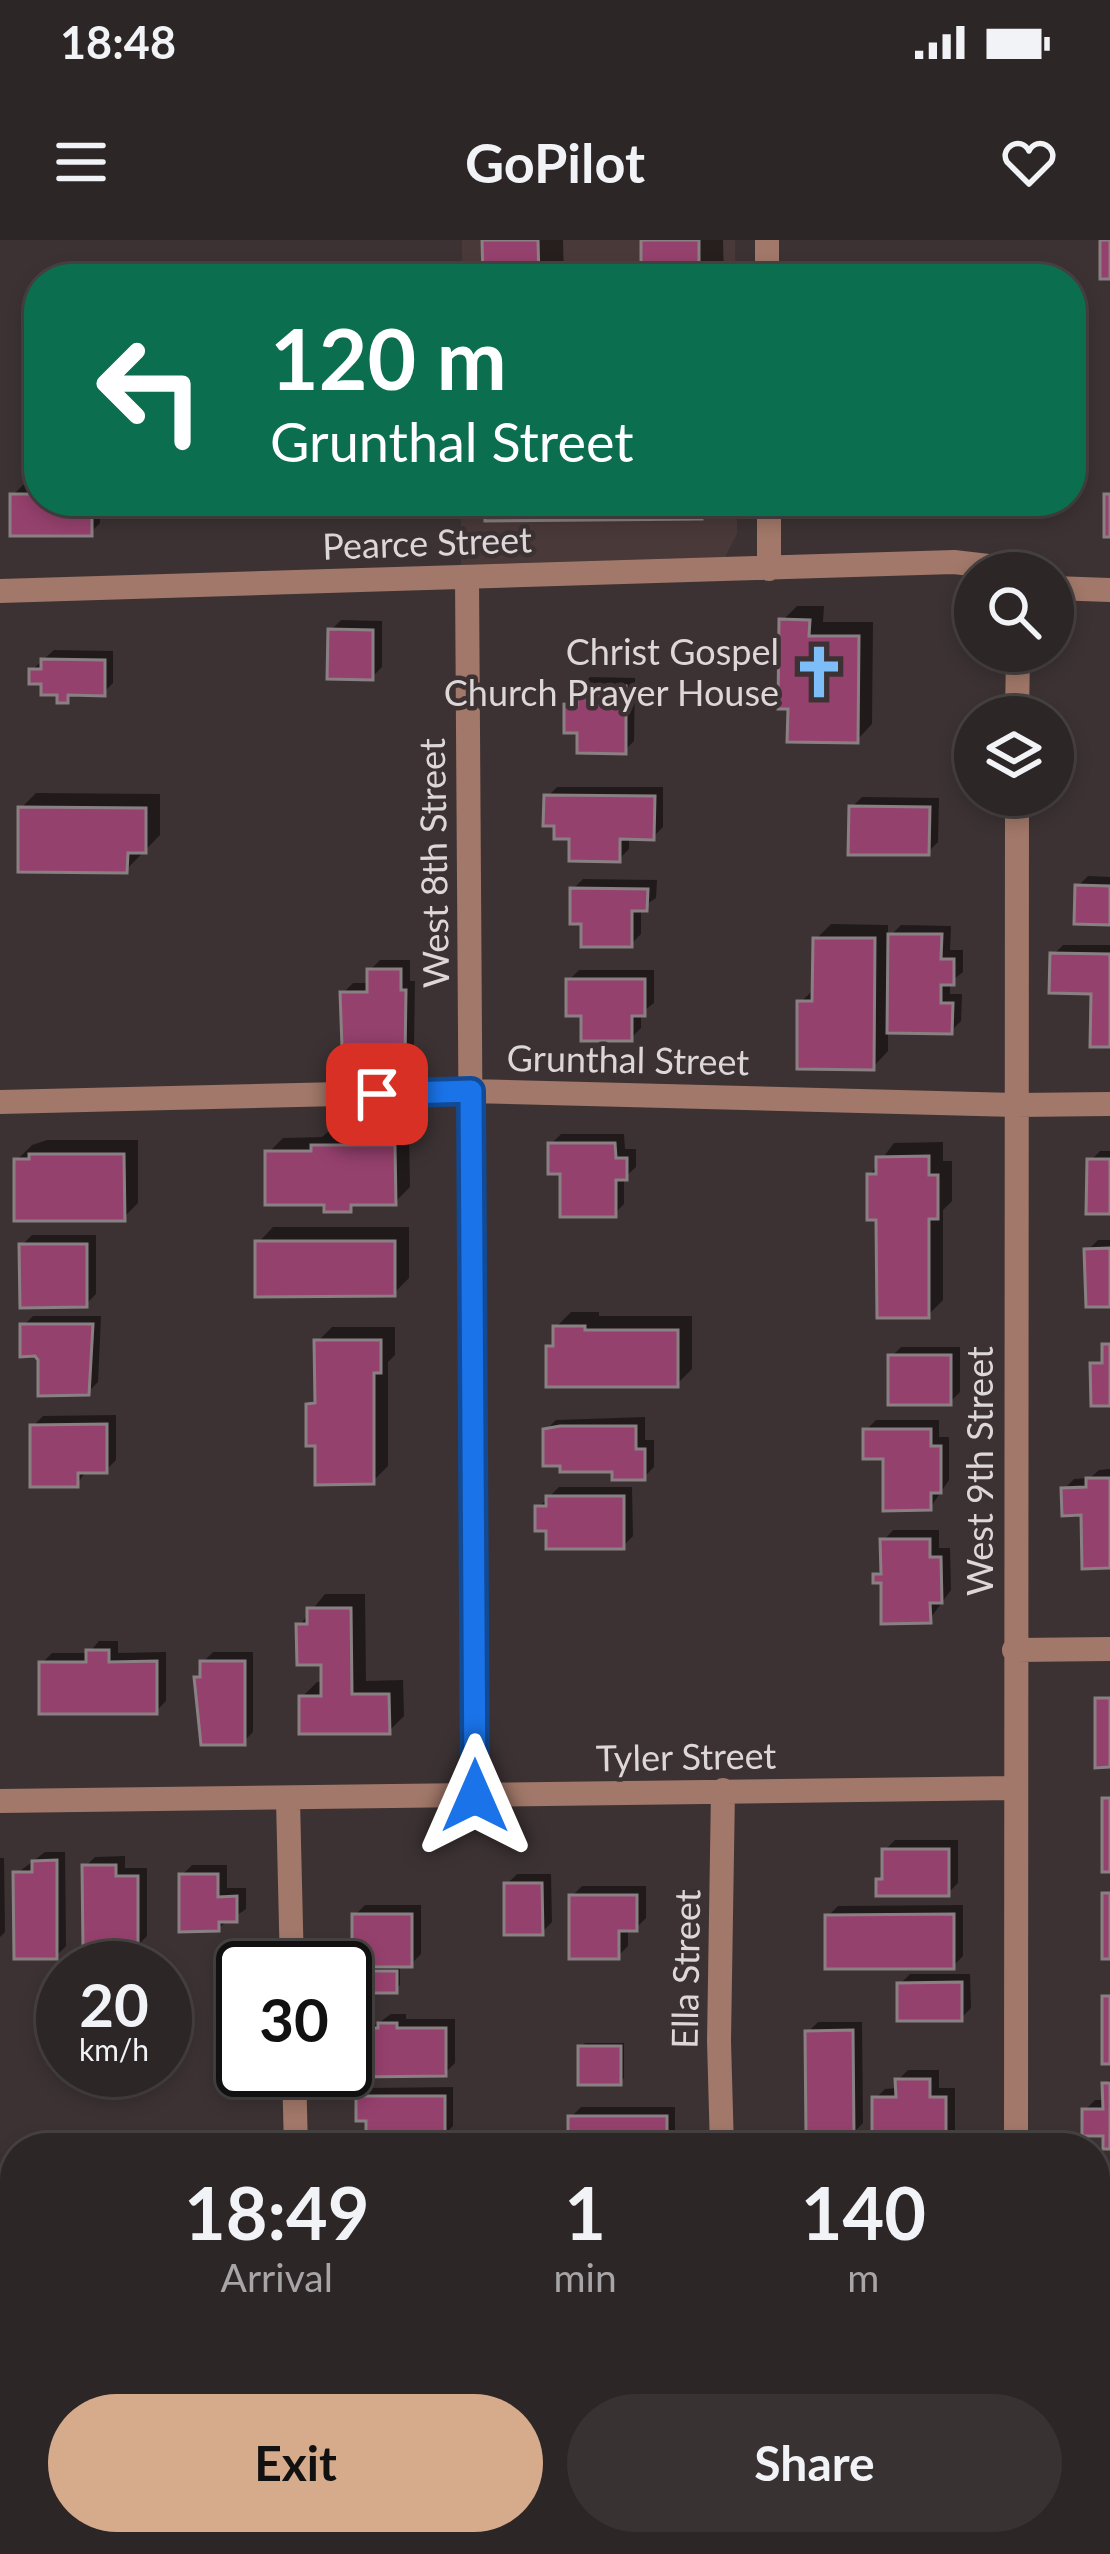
<!DOCTYPE html>
<style>
body{margin:0;font-family:Lato,sans-serif;background:#393232;color:#f1f3f6;height:100vh;display:flex;flex-direction:column;font-size:45px;white-space:nowrap}
*{box-sizing:border-box;margin:0}
p{font-size:39px;color:#a7a5a7}
.icon{flex:none;width:66px;height:66px;fill:none;stroke:currentColor;stroke-width:2;stroke-linecap:round;stroke-linejoin:round}
.map{position:relative;flex:1;overflow:hidden}
.drawer{position:absolute;left:0px;top:1893px;width:1110px;height:423px;display:flex;flex-direction:column;background:#2d2626;border-radius:48px 48px 0 0;box-shadow:0 6px 18px #0003,0 0 0 3px #484343}
.drawer>*{flex:none}
.guide{position:absolute;left:24px;top:24px;width:1062px;height:252px;border-radius:48px;box-shadow:0 6px 18px #0003,0 0 0 3px #484343;background:#0b6e4f;color:#fff;overflow:hidden}
.buttons{position:absolute;left:954px;top:312px;display:grid;gap:24px}
.buttons a{display:grid;place-items:center;width:120px;height:120px;border-radius:50%;background:#2d2626;box-shadow:0 6px 18px #0003,0 0 0 3px #484343;font-size:60px}
.speed{position:absolute;left:36px;top:1701px;display:flex;gap:24px;font-size:60px;font-weight:700;text-align:center}
.speed>*{display:grid;place-content:center;width:156px;height:156px;border-radius:50%;background:#2d2626;box-shadow:0 6px 18px #0003,0 0 0 3px #484343;line-height:1}
.speed small{font-size:30px;font-weight:400}
.speed .limit{border:6px solid #111;border-radius:18px;background:#fff;color:#111}
.pin{position:absolute;display:grid;place-items:center;width:102px;height:102px;color:#fff;margin:-51px;border-radius:24px;box-shadow:0 6px 18px #0006}
.me{position:absolute;width:132px;margin:-66px;rotate:0deg;stroke-linejoin:round;filter:drop-shadow(0 0 9px #0008)}
.turn{display:flex;align-items:center;gap:42px;height:252px;padding:0 48px;font-size:54px}
.turn .icon{width:156px;height:156px;stroke-width:2.5}
.turn b{display:block;font-size:84px;line-height:102px}
.eta{display:flex;justify-content:space-evenly;align-items:center;height:204px;text-align:center}
.eta b{font-size:72px;font-weight:700;line-height:84px}
.button{display:flex;gap:24px;margin-top:auto;padding:24px 48px}
.button a{flex:1;height:138px;border-radius:72px;background:#d6ab8b;color:#111;font-size:48px;font-weight:700;line-height:138px;text-align:center}
.button a+a{background:#393232;color:#f1f3f6}
.status{display:flex;justify-content:space-between;align-items:center;height:84px;padding:0 60px;background:#2d2626;direction:ltr}
.status svg{height:33px;fill:currentColor}
header{display:flex;justify-content:space-between;align-items:center;height:156px;padding:0 48px;background:#2d2626;font-size:54px;font-weight:700}
.map>svg:first-child{display:block}
.built{fill:#4a3939}
.shadow{fill:#0007}
.building{fill:#95416d;stroke:#8a8084;stroke-width:3}
.lines{fill:none;stroke-linecap:round;stroke-linejoin:round}
.street{stroke:#a17869;stroke-width:24}
.route-casing{stroke:#114b97;stroke-width:30}
.route{stroke:#1a73e8;stroke-width:21}
.labels{text-anchor:middle;dominant-baseline:central;stroke-width:9;stroke-linejoin:round;paint-order:stroke}
.street-label{font-size:36px;fill:#ddd7d7;stroke:#3c3233}
.poi-label{font-size:36px;fill:#ddd7d7;stroke:#3c3233;text-anchor:end}
</style>
<div class="status"><b>18:48</b><svg viewBox="0 0 49 12"><path d="M0 12V9h3v3zM5 12V6h3v6zM10 12V3h3v9zM15 12V0h3v12zM26 1h20v11H26zM47 4h2v5h-2z"/></svg></div>
<header><svg class="icon" aria-label="menu" viewBox="0 0 24 24"><path d="M4 6h16M4 12h16M4 18h16"/></svg>GoPilot<svg class="icon" aria-label="heart" viewBox="0 0 24 24"><path d="M12 20l-8-8c-3-5 5-10 8-4 3-6 11-1 8 4z"/></svg></header>
<div class="map">
<svg width="1110" height="2314" viewBox="0 0 1110 2314">
<rect width="100%" height="100%" fill="#3c3233"/>
<!-- built -->
<path class="built" d="M462,0H735V39H462Z
M461,261H737V294L725,317L461,325Z"/>
<!-- shadow -->
<path class="shadow" d="M485,0H563L564,39H485Z
M644,0H723L724,39H644Z
M23,245H39V261H100V283L90,293L13,255Z
M488,261H715L700,276Z
M797,366H824L823,382H873L872,484L857,500L782,381Z
M341,380L382,381V427L372,437L331,390Z
M54,410L113,411V443L103,453L75,452L67,460L32,430Z
M590,437L635,438L634,501L624,511L580,490L567,465Z
M557,547H663V587L653,597H629V609L619,619L572,596L547,557Z
M36,553L160,554V595L126,630L21,568Z
M862,557L939,558L938,602L928,612L852,567Z
M1088,636L1110,637V682L1078,646Z
M583,639L657,640L656,658L641,668V694L631,704L584,681L573,649Z
M831,684L888,685V698L901,685L951,686L950,710H963V732L950,742V754H962L961,781L951,791L888,790V811L873,827L800,763L816,747V699Z
M1063,705H1110V804L1094,751L1053,715Z
M380,720H410V741H415L414,806L404,816L379,804L343,753L353,743H370V730Z
M579,730H654V763L641,773V788L631,798L584,773L569,740Z
M329,891H409L410,947L395,962H357L350,969L327,962L268,913L283,898L322,897Z
M561,894H624L625,909H636V927L624,938V964L614,974L563,931L551,904Z
M47,900H138V963L123,978L17,920L32,905Z
M943,902V921H952V961L943,970V1060L928,1075L879,977L870,935L894,903Z
M1100,911H1110V971L1090,921Z
M273,987H409V1038L394,1053L258,1003Z
M32,995H96V1054L86,1064L22,1005Z
M1098,1000H1110V1064L1088,1010Z
M571,1072H599V1076H692V1129L677,1144L549,1107L556,1100V1087Z
M33,1076H101L98,1142L88,1152L41,1119L23,1086Z
M332,1087H395V1115L388,1122V1226L373,1241L318,1203L309,1165L318,1157L317,1102Z
M901,1107H960V1152L950,1162L891,1117Z
M116,1175V1220L106,1230H87L77,1244L33,1186L43,1176Z
M645,1177V1200H654V1227L644,1237L615,1229L546,1190L556,1180Z
M876,1180H939V1197H949V1240L930,1268L866,1190Z
M1110,1229V1325L1083,1272L1064,1249L1074,1239L1090,1238L1099,1230Z
M559,1247H632L633,1296L623,1306L549,1288L538,1268Z
M893,1290H939V1308H950L951,1350L929,1380L876,1335L884,1327V1300Z
M325,1354H365L366,1441L403,1440L404,1476L389,1491L302,1457L317,1442H324V1421L299,1386Z
M99,1401H118V1413L166,1412V1461L156,1471L42,1423L52,1413H89Z
M213,1412H253V1492L243,1502L198,1438L203,1432V1422Z
M895,1600H958V1643L948,1653L879,1640L885,1635V1610Z
M45,1612H65L66,1706L56,1716L16,1634Z
M125,1616V1628H147V1696L137,1706L85,1627L95,1617Z
M0,1618H4L5,1692L0,1697Z
M192,1625H227V1648H246V1669L218,1688L182,1635Z
M517,1634H551L552,1682L542,1692L507,1644Z
M582,1646H646V1678L636,1688H628V1706L618,1716L572,1656Z
M365,1665H421V1714L411,1724H400V1745L395,1750L365,1733L373,1724L355,1675Z
M963,1665V1716L953,1726L828,1676L838,1666Z
M910,1734H970L971,1768L961,1778L900,1744Z
M391,1774H406V1779H455V1823L445,1833L359,1813L370,1802V1789Z
M818,1782H862L863,1883L853,1893L808,1792Z
M585,1803H624V1838L620,1842L581,1807Z
M908,1830H939V1848H955V1899L945,1908H876L875,1859L885,1849L898,1848V1840Z
M1110,1840V1905L1106,1893L1085,1870L1095,1860H1106L1105,1844Z
M453,1847V1886L443,1896L369,1878L359,1858L369,1848Z
M581,1867H675V1902L669,1908H571V1877Z
M914,2301H964V2314H914Z
M172,2302H259V2314H156Z"/>
<!-- building -->
<path class="building" d="M482,0H538L539,39H483Z
M641,0H699V39H641Z
M1100,0H1110V39H1100Z
M10,254H39V261H92V296H10Z
M1104,254H1110V297H1104Z
M485,261H701L702,279L485,281Z
M779,379L810,380L809,396H859L858,503L787,502L788,469H778Z
M328,389L373,390V440L327,439Z
M41,419L105,420V456L68,455V463H57V455H41V444H29V429H41Z
M577,446H626V514L577,513V493H564V464L577,465Z
M544,555L655,556L654,600L620,599V622L569,621V599H554V586H543Z
M849,566L930,567L929,615H848Z
M18,567L146,568V613H128L127,633L18,632Z
M1075,645L1110,646V685L1074,684Z
M570,648L648,649L647,671H632V707H581V684H570Z
M888,694H942L941,719H954V745H941V763H953L952,794L887,793Z
M813,698H875L874,830L797,829V761H812Z
M1050,713L1110,714V807H1090L1091,754L1049,753Z
M367,729H401V750H406L405,819H376V807H342L340,752H367Z
M566,739H645V776H632V801H581V776H566Z
M548,903H615L616,918H627V940H616V977H560V934H548Z
M311,905H395L396,965H351V972H324V965H265V911H311Z
M29,914H124L125,981H14V919H29Z
M929,916V935H938V979H929V1078H877L876,980H867V934H876V917Z
M1087,919H1110V974H1086Z
M255,1001H395V1056L255,1057Z
M19,1004H87V1067L20,1068Z
M1110,1008V1067H1086L1084,1009Z
M20,1084H93L89,1155L38,1156V1120L35,1116L20,1117Z
M553,1086H585V1090H678V1147H546V1106H553Z
M314,1100H381V1133H374V1244L315,1245V1206H306V1164L315,1163Z
M1102,1104H1110V1166H1091L1090,1123H1102Z
M888,1115H951V1165H888Z
M107,1184V1233H78V1247H30V1185Z
M560,1186H636V1209H645V1240H612V1232H560V1226H543V1189Z
M863,1189H931V1206H941V1253H931V1270L883,1271V1219H863Z
M1086,1238H1110V1328L1082,1329L1081,1275L1062,1276L1061,1248L1086,1247Z
M546,1256H624V1309H546V1291H535V1266H546Z
M880,1299H930V1317H941L942,1363H930L931,1383L881,1384V1343H873V1334H881Z
M307,1368H351L352,1454H389L390,1494H299V1456H321V1425H297L296,1384H307Z
M86,1410H109V1422L157,1421V1474H39V1422H86Z
M200,1421H245V1505H201L194,1437H200Z
M1095,1458H1110V1527L1095,1528Z
M1102,1558H1110V1632H1102Z
M882,1609H949V1656H876V1639H882Z
M57,1620V1719H14L13,1632H32V1621Z
M82,1625H116V1636H138V1709H83Z
M179,1634H218V1657L237,1656V1682H219V1691L179,1692Z
M504,1643H542L543,1695H504Z
M1102,1653H1110V1719H1102Z
M569,1655H637V1691H619V1719H569Z
M352,1674H412V1727H352Z
M954,1674V1729H825V1675Z
M362,1731H397V1753H362Z
M962,1742V1781H897V1743Z
M1102,1756H1110V1824H1102Z
M378,1783H397V1788H446V1836L356,1837V1812H367V1788H378Z
M853,1790L854,1896H806L805,1791Z
M578,1806H621V1845H578Z
M895,1839H930V1857H946V1908H872V1857H896Z
M1102,1843H1110V1909H1103V1896H1082V1869H1103Z
M356,1856H445V1899H366V1881H356Z
M568,1876H667V1908H568Z
M608,2301H670V2313H608Z
M911,2301H957L958,2314H911Z
M160,2311H250V2314H160Z"/>
<g class="lines">
<!-- street -->
<path class="street" d="M767,0V39
M769,261V329
M467,337L475,1556
M1053,348L1110,350
M0,351L954,322L988,326L998,333
M1017,477L1018,411
M0,862L471,851L1016,865L1110,864
M1014,1410L1110,1409
M288,1560L292,1728
M0,1561L1014,1548
M294,1830L296,1908
M722,1908L719,1801L723,1550
M1016,1908L1017,555
M1095,1963H1110
M304,2301V2314
M731,2301V2314
M1047,2301V2314"/>
</g>
<g class="lines">
<defs>
<path id="route" d="M377,854L471,851L475,1556"/>
</defs>
<!-- route casing -->
<use href="#route" class="route-casing"/>
<!-- route -->
<use href="#route" class="route"/>
</g>
<!-- icons -->
<defs>
<symbol id="church-bare" viewBox="-9 -9 18 18"><path d="M-1.2-6h2.4v3.5h3.3v2.4h-3.3V6h-2.4V-.1h-3.3v-2.4h3.3Z" fill="#7dbef9" stroke="#3c3233" stroke-width="2.5" paint-order="stroke"/></symbol>
</defs>
<g fill-rule="evenodd">
<use href="#church-bare" x="781" y="394" width="76" height="76"/>
</g>
<g class="labels">
<!-- street labels -->
<g class="street-label">
<text transform="translate(427 302) rotate(-2)">Pearce Street</text>
<text transform="translate(433 623) rotate(-91)">West 8th Street</text>
<text transform="translate(628 819) rotate(1)">Grunthal Street</text>
<text transform="translate(979 1231) rotate(-90)">West 9th Street</text>
<text transform="translate(686 1516) rotate(-1)">Tyler Street</text>
<text transform="translate(685 1729) rotate(-89)">Ella Street</text>
</g>
<!-- poi labels -->
<g class="poi-label">
<text x="779" y="411">Christ Gospel<tspan x="779" dy="41">Church Prayer House</tspan></text>
</g>
</g>
</svg>
<div class="buttons">
<a><svg class="icon" aria-label="search" viewBox="0 0 24 24"><circle cx="10" cy="10" r="6"/><path d="M15 15l6 6"/></svg></a>
<a><svg class="icon" aria-label="layers" viewBox="0 0 24 24"><path d="M12 4l9 5-9 5-9-5zM3 14l9 5 9-5"/></svg></a>
</div>
<div class="speed"><div>20<small>km/h</small></div><div class="limit">30</div></div>
<div class="pin" style="left:377px;top:854px;background:#d93025"><svg class="icon" aria-label="arrive" viewBox="0 0 24 24"><path d="M6 21V4h12l-3 4 3 4H6"/></svg></div>
<svg class="me" style="left:475px;top:1556px" viewBox="-20 -20 40 40"><path d="M0-17L14 15 0 8-14 15z" fill="#1a73e8" stroke="#fff" stroke-width="4"/></svg>
<div class="guide">
<div class="turn"><svg class="icon" aria-label="left" viewBox="0 0 24 24"><path d="M17 20v-9H6M10 6l-5 5 5 5"/></svg><div><b>120 m</b>Grunthal Street</div></div>
</div>
<section class="drawer">
<div class="eta">
<div><b>18:49</b><p>Arrival</p></div>
<div><b>1</b><p>min</p></div>
<div><b>140</b><p>m</p></div>
</div>
<div class="button"><a>Exit</a><a>Share</a></div>
</section>
</div>
